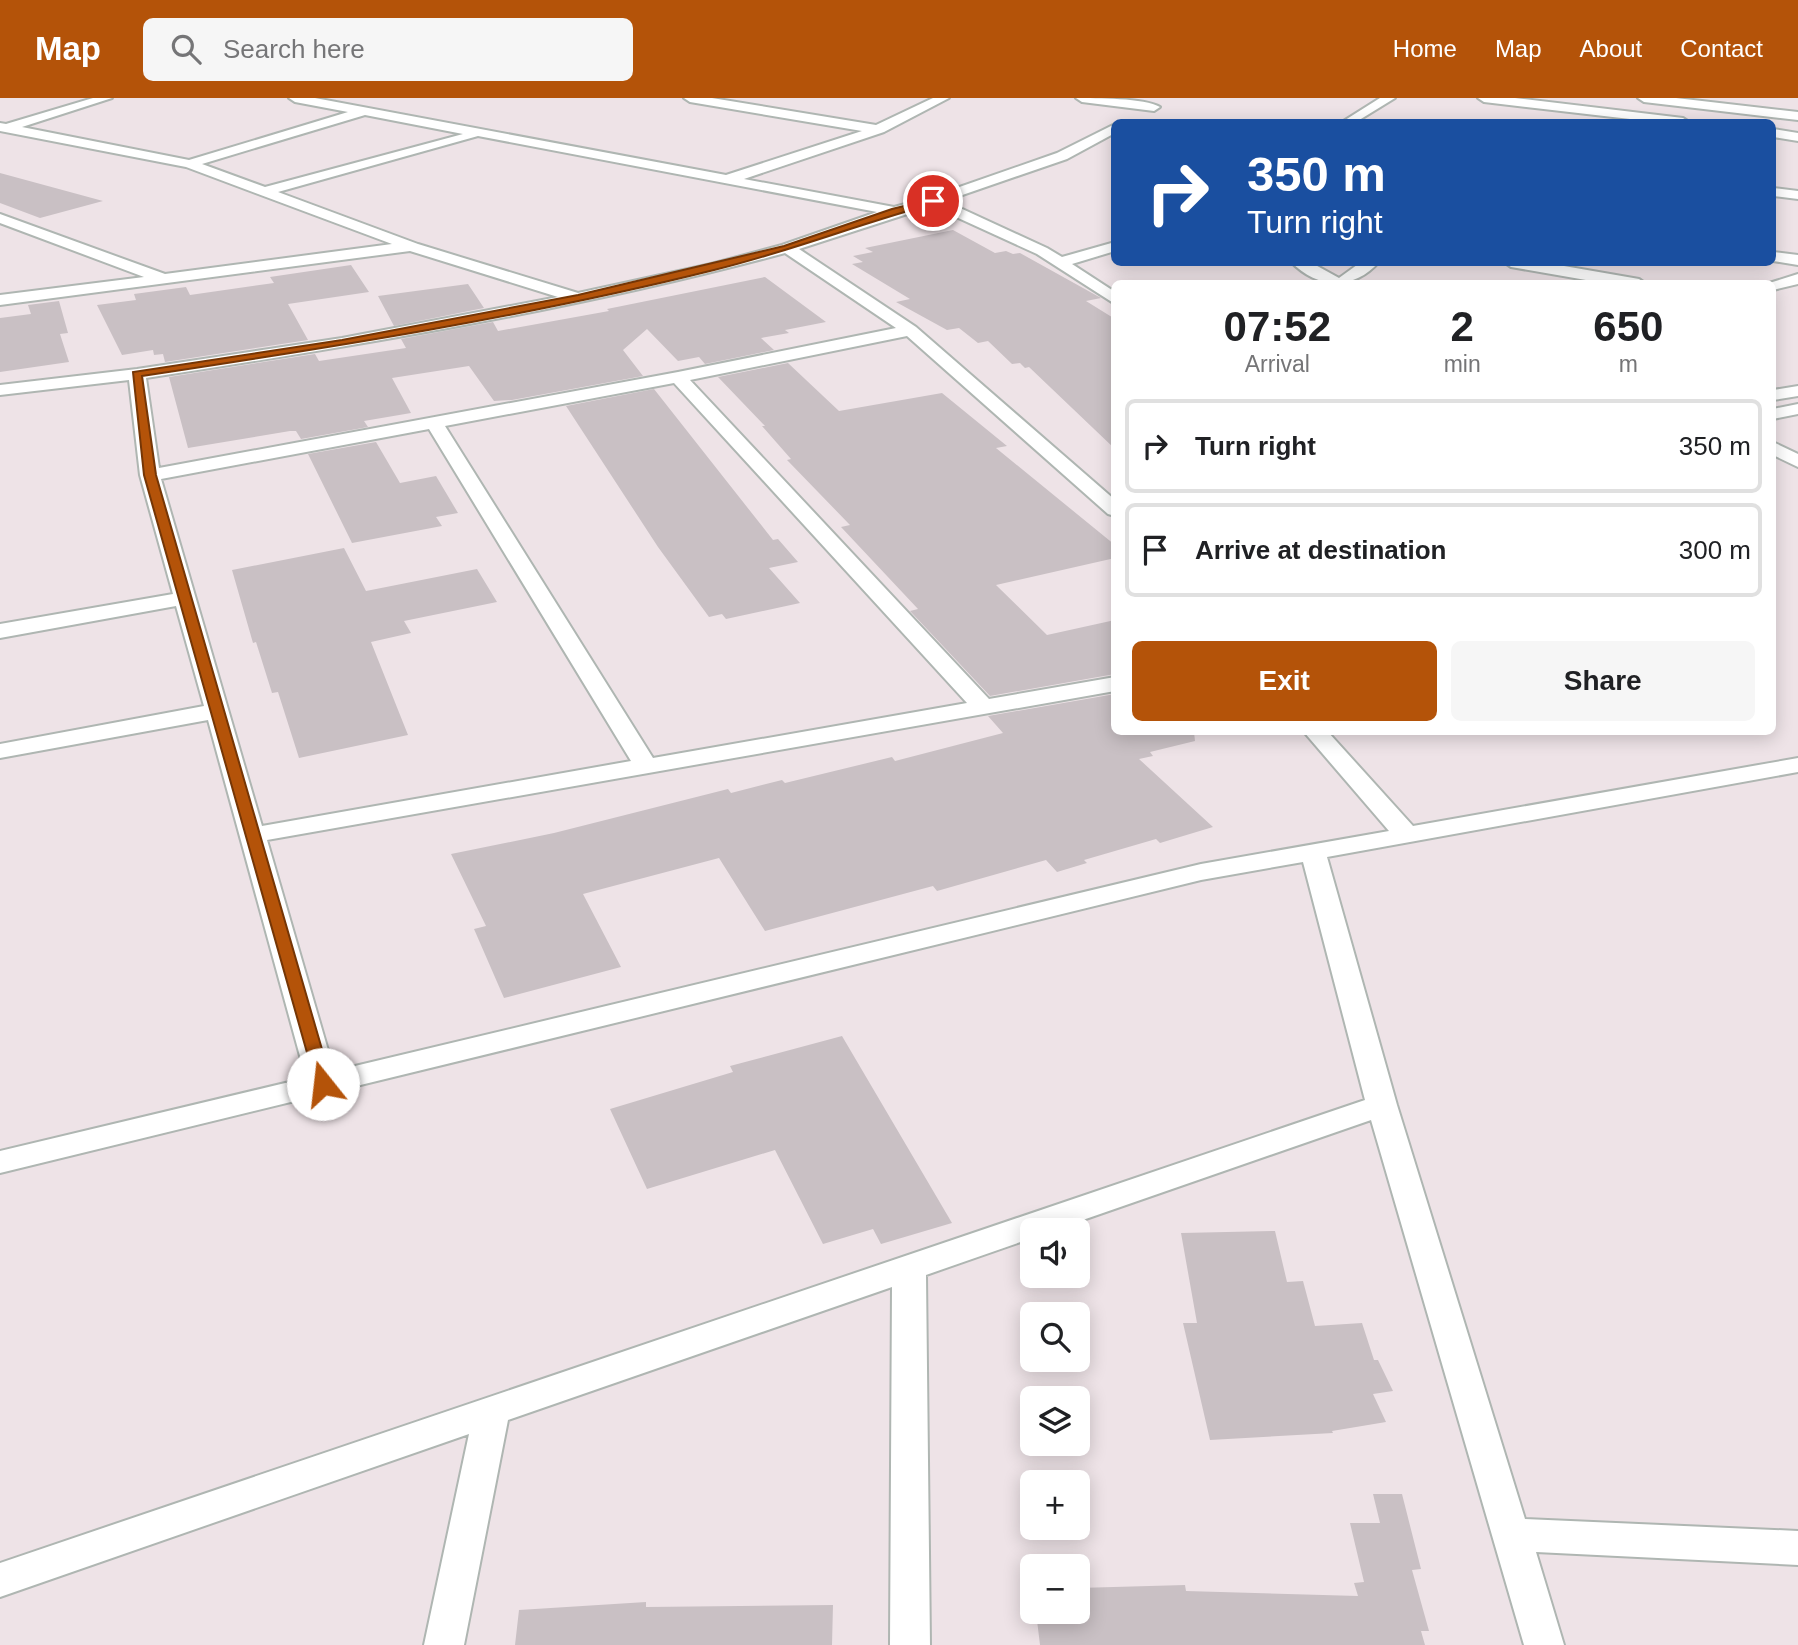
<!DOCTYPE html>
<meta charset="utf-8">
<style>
body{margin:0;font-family:Arial,sans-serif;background:#f6f6f6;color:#202124;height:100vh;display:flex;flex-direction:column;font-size:26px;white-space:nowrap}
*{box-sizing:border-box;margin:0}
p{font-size:23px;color:#757577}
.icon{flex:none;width:38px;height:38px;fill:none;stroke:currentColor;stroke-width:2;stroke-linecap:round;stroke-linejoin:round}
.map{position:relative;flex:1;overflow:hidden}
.panel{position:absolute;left:1111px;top:182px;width:665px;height:455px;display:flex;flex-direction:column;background:#fff;border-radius:10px;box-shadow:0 4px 18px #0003}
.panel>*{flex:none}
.hud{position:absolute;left:1111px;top:21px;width:665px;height:147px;border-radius:10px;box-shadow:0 4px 18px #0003;background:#1a4fa0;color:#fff;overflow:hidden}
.tools{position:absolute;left:1020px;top:1120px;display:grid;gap:14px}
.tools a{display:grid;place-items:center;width:70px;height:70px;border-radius:10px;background:#fff;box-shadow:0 4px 18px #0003;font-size:35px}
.pin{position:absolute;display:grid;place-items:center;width:60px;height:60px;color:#fff;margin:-30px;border:4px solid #fff;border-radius:50%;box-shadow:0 2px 7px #0007}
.me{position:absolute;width:77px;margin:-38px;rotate:344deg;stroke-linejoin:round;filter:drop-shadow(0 0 5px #0008)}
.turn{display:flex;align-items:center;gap:24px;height:147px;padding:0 21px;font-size:32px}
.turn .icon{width:91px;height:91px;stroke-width:2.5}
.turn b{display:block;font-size:49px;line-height:60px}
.eta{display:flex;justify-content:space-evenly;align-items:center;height:119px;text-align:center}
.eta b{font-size:42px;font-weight:800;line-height:49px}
.button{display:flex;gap:14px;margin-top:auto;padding:14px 21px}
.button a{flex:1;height:80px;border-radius:10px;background:#b45309;color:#fff;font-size:28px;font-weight:800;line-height:80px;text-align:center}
.button a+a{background:#f6f6f6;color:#202124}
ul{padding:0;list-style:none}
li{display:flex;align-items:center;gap:21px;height:94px;margin:0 14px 10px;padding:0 7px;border:4px solid #e0e0e0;border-radius:10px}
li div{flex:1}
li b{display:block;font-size:26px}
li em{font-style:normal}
header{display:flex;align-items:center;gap:42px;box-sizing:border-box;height:98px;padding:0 35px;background:#b45309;color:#fff}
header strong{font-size:33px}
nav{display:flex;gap:38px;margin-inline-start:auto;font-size:24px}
.search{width:490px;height:63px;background:#f6f6f6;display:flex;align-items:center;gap:18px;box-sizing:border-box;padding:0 24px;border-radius:10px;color:#757577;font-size:26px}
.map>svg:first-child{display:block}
.building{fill:#c9c0c4}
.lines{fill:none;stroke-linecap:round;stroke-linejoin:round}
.street-casing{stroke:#afb6b2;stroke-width:4}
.street{fill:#fff;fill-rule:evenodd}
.route{fill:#b45309;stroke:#753606;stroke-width:2}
</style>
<header>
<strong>Map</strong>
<div class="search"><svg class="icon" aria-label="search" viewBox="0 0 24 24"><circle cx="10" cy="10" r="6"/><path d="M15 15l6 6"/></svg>Search here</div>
<nav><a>Home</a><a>Map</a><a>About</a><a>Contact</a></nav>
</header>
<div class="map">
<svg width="1798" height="1547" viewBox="0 0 1798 1547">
<rect width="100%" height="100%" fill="#eee3e7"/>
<!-- building -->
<path class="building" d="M0,75L103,103L40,120L0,105Z
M953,132L995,155L1006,153L1013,156L1020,155L1101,200L1086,203L1115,221V351L1029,269L1025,270L1020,265L1012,266L988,243L978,245L959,230L947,232L896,204L910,201L852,166L863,164L853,158L873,154L865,150Z
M351,167L369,194L288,206L308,242L165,264L163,256L154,257L153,252L122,257L97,207L136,202L134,196L186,189L190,197L274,185L270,179Z
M765,179L826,224L785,232L789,235L761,240L774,252L705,266L699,259L678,263L647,231L623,252L643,278L512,302L494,303L469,268L392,280L411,315L364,323L368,329L301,341L296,333H290L188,350L169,279L315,256L319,263L406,250L401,241L493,224L498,233L609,213L607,211Z
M468,186L484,210L394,228L378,198Z
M59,203L68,235L60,236L69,264L0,274V220L31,216L28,207Z
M788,265L839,313L942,295L1007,348L996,350L1115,447V460L996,487L1047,537L1115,522V576L990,598L910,513L918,511L841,429L850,427L787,362L791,361L762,328H765L718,279Z
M654,291L773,442L778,441L798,464L769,470L800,505L726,521L722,516L709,519L658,449L566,308Z
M376,344L400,385L436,378L458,415L436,419L442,428L352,445L308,356Z
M344,450L366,493L477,471L497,504L404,523L411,535L371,544L408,637L299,660L278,594L272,595L256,544L253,545L232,472Z
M1115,596V634H1194L1195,643L1150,654L1153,658L1139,661L1213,729L1160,745L1156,741L1084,762L1087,765L1057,774L1046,762L937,793L933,788L765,833L719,760L583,796L621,869L504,900L474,831L486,828L451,756L554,735L728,691L731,695L782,682L785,685L892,659L895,663L1003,635L988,618Z
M842,938L952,1125L881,1146L873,1131L823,1146L775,1052L647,1091L610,1011L733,974L730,968Z
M1275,1133L1287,1184L1303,1183L1315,1228L1362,1225L1374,1262H1378L1393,1293L1373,1296L1386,1324L1332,1333L1333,1335L1210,1342L1183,1225H1197L1181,1135Z
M1373,1396H1402L1421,1471L1412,1472L1429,1533H1421L1425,1547H1040L1036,1514H1078V1490L1185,1487L1186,1493L1358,1498L1354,1485L1364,1484L1350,1425H1380Z
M646,1504V1509L833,1507L832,1547H515L519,1512Z"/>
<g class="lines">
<defs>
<path id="street" d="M93,0H112L22,29L189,62L348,14L295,4L289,0H315L726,77L862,33L690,4L684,0H712L876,27L933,0H949L884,34L744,81L894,109L928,100L1057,55L1115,26V35L1067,61L945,103L1047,150L1062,159L1115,144V153L1072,166L1115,194V206L1037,156L932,108L799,151L916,229L1115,402V418L1108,416L907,238L690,282L989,601L1115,579V593L267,742L334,973L1201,766L1389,733L1304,634H1328L1413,728L1798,660V674L1327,759L1397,1007L1525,1421L1798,1433V1467L1536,1454L1564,1547H1524L1371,1022L1054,1132H1032V1140L926,1177L930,1547H890L892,1189L508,1322L464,1547H424L469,1336L0,1499V1465L1365,1002L1303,764L1201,782L0,1075V1053L306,980L208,622L0,660V646L204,608L176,508L0,540V526L173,496L140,377L129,282L0,297V287L137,271L342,240L558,199L410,153L0,207V197L144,179L0,125V116L165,176L392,146L186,69L0,33V25L6,26ZM365,17L463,36L265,89L202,66ZM478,38L877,114L782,147L711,166L578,195L418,146L278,94ZM785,155L896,230L678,274L159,370L146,280C361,247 575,212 785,155ZM674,285L967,605L653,660L445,328ZM429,331L631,663L262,728L161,381Z
M1076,0C1096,0 1145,0 1160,9L1154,13L1082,4Z
M1380,0H1395L1356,24H1342Z
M1478,0H1515L1683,20L1689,24H1656L1484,4Z
M1638,0H1676L1798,14V22L1644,4Z
M1773,31L1798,35V43L1773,39Z
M1773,90L1798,93V101L1773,98Z
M1773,154L1798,157V167L1773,163Z
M1291,164H1310L1339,180L1361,164H1379C1353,193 1318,191 1291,164Z
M1504,164H1541L1639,181L1646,186H1609L1511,169Z
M1798,176V186L1773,192V186H1766Z
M1798,288V298L1773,302V292Z
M1798,306V316L1773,321V311Z
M1773,344L1798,356V369L1773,357Z"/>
</defs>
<!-- street casing -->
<use href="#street" class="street-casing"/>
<!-- street -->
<use href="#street" class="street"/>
</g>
<!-- route -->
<path class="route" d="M933,101L936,105C861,125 789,154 714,172C526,219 334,249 142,278L156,377L332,986L330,990H317L144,377L133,274L342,242L578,197L784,148L892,111Z"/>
</svg>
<div class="tools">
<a><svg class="icon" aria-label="sound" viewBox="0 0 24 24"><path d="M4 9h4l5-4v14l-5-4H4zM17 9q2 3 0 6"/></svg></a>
<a><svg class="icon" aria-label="search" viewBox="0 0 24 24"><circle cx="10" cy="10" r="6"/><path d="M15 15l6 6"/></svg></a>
<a><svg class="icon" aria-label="layers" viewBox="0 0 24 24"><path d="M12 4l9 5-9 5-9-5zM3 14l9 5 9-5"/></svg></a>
<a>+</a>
<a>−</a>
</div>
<div class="pin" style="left:933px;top:103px;background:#d93025"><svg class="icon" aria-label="arrive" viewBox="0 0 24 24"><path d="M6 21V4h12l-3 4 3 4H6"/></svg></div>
<svg class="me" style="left:323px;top:986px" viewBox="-20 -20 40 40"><circle r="19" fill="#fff"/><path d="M0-13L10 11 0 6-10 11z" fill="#b45309"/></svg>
<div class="hud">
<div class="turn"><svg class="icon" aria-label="right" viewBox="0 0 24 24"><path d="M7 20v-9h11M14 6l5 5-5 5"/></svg><div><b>350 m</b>Turn right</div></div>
</div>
<section class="panel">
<div class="eta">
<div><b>07:52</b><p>Arrival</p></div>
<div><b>2</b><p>min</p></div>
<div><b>650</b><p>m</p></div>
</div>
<ul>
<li><svg class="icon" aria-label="right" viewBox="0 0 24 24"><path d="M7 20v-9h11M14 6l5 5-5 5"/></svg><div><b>Turn right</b></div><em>350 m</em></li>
<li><svg class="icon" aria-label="arrive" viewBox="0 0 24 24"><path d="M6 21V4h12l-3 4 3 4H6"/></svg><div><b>Arrive at destination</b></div><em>300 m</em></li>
</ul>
<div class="button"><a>Exit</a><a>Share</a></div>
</section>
</div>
